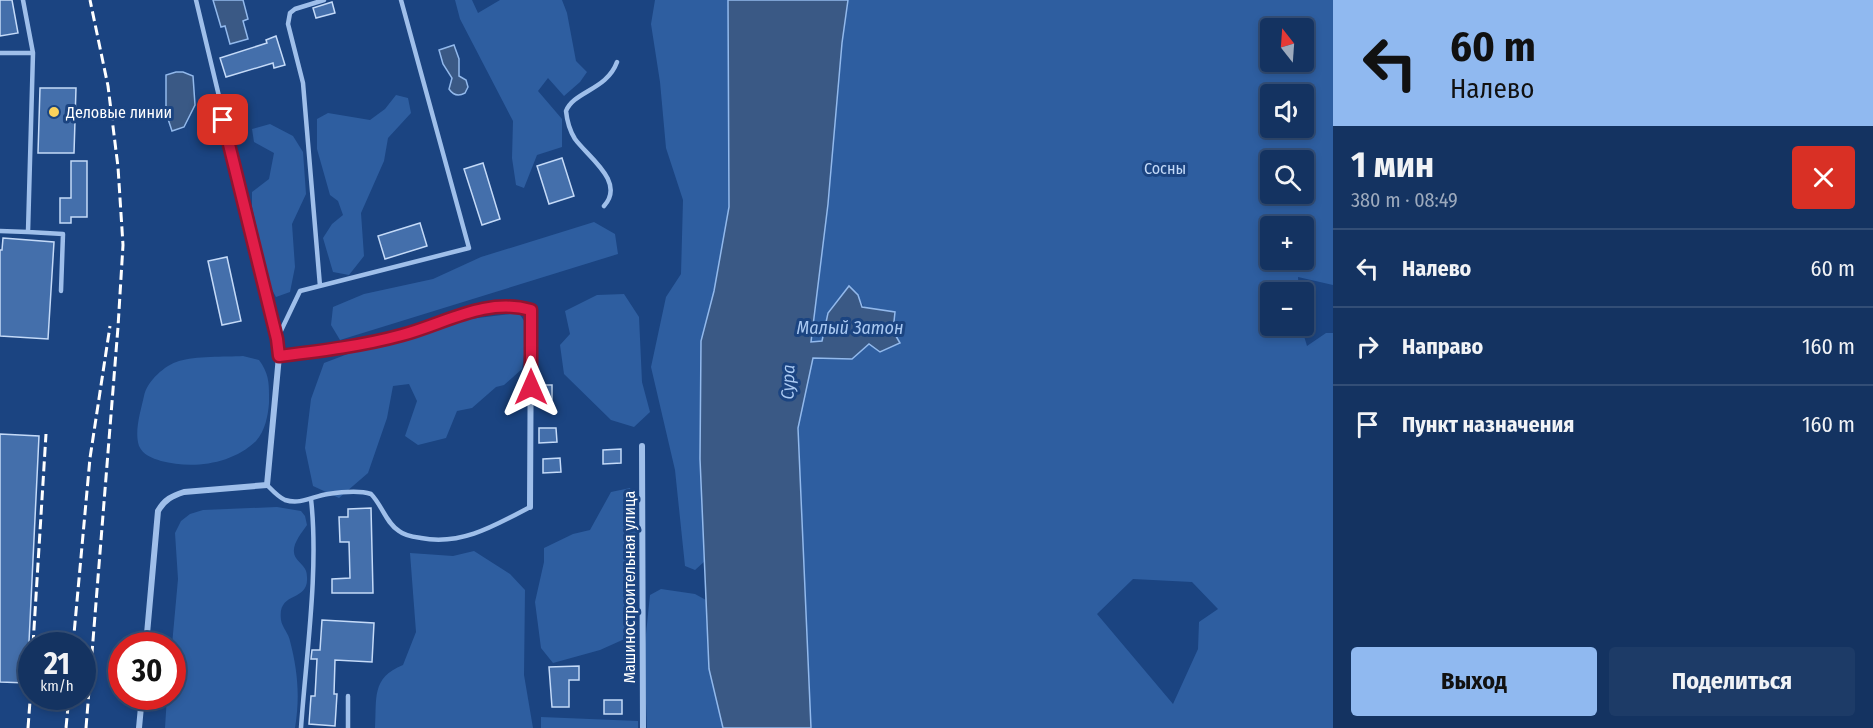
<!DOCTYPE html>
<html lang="ru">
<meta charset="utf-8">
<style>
body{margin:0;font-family:"Fira Sans Condensed",sans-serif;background:#1d3b67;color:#f1f3f6;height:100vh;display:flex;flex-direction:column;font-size:22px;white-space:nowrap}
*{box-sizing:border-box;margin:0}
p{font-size:20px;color:#9daabd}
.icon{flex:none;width:33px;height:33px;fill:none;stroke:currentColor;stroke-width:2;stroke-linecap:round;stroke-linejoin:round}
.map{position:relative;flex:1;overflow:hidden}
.panel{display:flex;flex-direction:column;background:#143361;width:540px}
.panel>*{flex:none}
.top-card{background:#90b9f0;color:#111;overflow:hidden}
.needle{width:39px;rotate:343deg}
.buttons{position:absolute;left:1260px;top:18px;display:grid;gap:12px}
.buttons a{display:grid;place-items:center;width:54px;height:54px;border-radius:6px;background:#143361;box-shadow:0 3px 9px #0003,0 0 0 2px #334e76;font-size:30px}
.speed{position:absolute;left:18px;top:632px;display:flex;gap:12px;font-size:30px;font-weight:700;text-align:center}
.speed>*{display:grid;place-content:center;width:78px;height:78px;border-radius:50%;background:#143361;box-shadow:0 3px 9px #0003,0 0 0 2px #334e76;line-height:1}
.speed small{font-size:15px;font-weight:400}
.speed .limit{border:9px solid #d22;background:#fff;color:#111}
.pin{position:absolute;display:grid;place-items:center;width:51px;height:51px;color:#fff;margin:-26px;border-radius:12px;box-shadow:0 3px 9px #0006}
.me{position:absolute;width:66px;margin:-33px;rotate:0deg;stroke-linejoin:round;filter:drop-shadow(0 0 4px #0008)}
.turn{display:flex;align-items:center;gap:21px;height:126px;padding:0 18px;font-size:27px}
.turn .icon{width:78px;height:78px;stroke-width:2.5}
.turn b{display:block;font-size:42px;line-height:51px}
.round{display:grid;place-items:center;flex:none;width:63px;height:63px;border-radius:6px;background:#1d3b67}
.summary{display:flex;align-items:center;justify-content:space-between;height:102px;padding:0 18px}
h1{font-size:36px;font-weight:700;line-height:45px}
.action{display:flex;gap:12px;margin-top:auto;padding:12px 18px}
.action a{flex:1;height:69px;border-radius:6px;background:#90b9f0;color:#111;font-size:24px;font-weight:700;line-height:69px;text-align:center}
.action a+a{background:#1d3b67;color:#f1f3f6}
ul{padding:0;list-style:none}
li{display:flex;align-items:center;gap:18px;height:78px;padding:0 18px;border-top:2px solid #334e76}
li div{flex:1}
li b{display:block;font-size:22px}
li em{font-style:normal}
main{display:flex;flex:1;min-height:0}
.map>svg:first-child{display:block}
.green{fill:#2e5ea0;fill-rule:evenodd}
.water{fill:#3a5985;stroke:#92b9ec;stroke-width:1.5}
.building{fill:#446fab;stroke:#c4daf8;stroke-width:1.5}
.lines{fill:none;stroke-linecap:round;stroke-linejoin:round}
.service{stroke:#9fbfea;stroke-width:4.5}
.minor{stroke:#9fbfea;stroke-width:6}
.rail{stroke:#fff;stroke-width:3;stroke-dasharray:10 4.5;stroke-linecap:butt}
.route-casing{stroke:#92132f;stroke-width:15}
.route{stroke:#e11d48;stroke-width:10}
.poi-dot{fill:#fbd25c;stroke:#1b4481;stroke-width:2}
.labels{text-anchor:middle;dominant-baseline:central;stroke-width:6;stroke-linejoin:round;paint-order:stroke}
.poi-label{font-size:16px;fill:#fff;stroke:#1b4481;text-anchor:start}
.park-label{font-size:16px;fill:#c4daf8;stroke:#1b4481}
.street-label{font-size:16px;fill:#fff;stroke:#1b4481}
.water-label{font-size:18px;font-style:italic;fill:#aac9f2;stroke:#1b4481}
</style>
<main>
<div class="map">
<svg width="1333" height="728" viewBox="0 0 1333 728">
<rect width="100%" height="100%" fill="#1b4481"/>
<!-- green -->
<path class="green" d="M455,0H472L478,13L500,0H562L567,13L576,61L587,72L580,82L564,96L548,78L538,91L562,119V147L537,155L524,188L516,185L512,158L513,121L460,19Z
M655,0H728L729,207L714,291L701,341L705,561L695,570L685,566L675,470L651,367L666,297L681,274L683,200L666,148L660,82L651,24Z
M848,0H1333V285L1298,277L1299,292H1270V326H1301L1307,346L1326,333H1333V728H811L798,428L813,357L852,359L869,344L900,342C888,322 865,317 858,295L828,313L822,341L811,342L828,204L842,43ZM1270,28H1304V62H1270ZM1270,94H1304V128H1270ZM1270,160H1304V194H1270ZM1270,226H1304V260H1270ZM1133,579L1192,582L1218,609L1199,622L1198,649L1173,704L1097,614Z
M396,95L408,98L411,113L388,138L384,161L361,213L364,256L349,275L333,272L323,238L332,224L343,215L338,201L330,195L317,149V119L328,113L370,120L385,109Z
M270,124L293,136L303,152L306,194L292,224L295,267L290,292L276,297L270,286L252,207V192L269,179L274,153L254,142L252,129Z
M594,222L615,234L618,254L340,340L331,325L333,307L364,294L433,279L481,257Z
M624,294L639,317L642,382L650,412L634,427L611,420L564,374L560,345L570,334L565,311L597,295Z
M519,313L528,327L522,369L504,385L496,387L472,408L457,411L446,438L418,445L405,436L417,401L409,384L393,386L387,418L368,473L339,498L313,486L305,448L311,399L324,363L353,352L401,340L445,322Z
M243,356L259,360C270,375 269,385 269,403C268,416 265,431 256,441C231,465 192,469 161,461C152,458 143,455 139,446C134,431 141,410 144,396C147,381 165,365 179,361C195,356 225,357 243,356Z
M630,488L637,513V594L629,637L600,650L553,663L541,648L535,602L544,562V548L573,534L590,530L611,492Z
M277,507L301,511L305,516L307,525C301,534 289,547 296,558C301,565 307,567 307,577C309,603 277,590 281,620C282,627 289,634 290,641C298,672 300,697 295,728H165L167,696H172V645L178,579L175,533L181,521L190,514L203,510Z
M474,551L510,574L525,590L524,675L533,728H375C377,698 371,678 403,665L416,632L410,553L453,556Z
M661,589L695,594L706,600L709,669L723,728H647L644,653L650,595Z
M541,717L638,721V728H541Z"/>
<!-- water -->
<path class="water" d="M213,0H243L248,19L243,21L248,39L230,44L225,26L221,27Z
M728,0H848L842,43L828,204L811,342L822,341L828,313L849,286L858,295L862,307L895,312L893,331L900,343L880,352L869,344L852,359L813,358L798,428L811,728H723L709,669L700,459L701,341L714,291L729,207Z
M454,45L459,59V76L466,80L468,87L465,93C458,97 453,95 449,89L452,78L443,64L439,50Z
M176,72H183L193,76L195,105L184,127L172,131L166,113V75Z"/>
<!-- building -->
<path class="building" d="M0,0H12L18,33L0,36Z
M332,2L335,13L316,18L313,8Z
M276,36L285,65L274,68L273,63L226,77L220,58L267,43L266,40Z
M40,88H76L74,153H38Z
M562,158L574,196L549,204L537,166Z
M71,161H87V217H71V223H60V198H71Z
M483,163L500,219L482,225L464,169Z
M420,223L427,246L385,259L378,236Z
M3,238L54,242L48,339L0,336V250H2Z
M227,257L241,321L222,325L208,261Z
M536,385H552V399H536Z
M539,428H556L557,442L539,443Z
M0,434L39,436L27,683L0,682Z
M621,449V463L603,464V450Z
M560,458L561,472L543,473V459Z
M371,508L373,593H332V579L350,578L349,542H340L339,517H348V509Z
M322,620L374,623L372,662L335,660L334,694H337L335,726L309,724L311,696H315L317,659H311L312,650H320Z
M579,666V680H569V707H552L549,667Z
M604,700H622V714H604Z"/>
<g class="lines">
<!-- service -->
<path class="service" d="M23,0L33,53
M196,0L277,339
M0,53H33L28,232L0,231
M604,206C626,182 588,157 575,139C570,131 567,121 566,111C574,91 607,90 617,62
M28,232L63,234L61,291
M320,286L303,83L288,24L290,13L295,9L324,0
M277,339L300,291L469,248L401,0
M267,485C272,490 278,497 285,500C301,505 313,496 328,494C341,492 359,490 371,494C382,505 386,523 399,531C405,536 414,537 421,538C461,546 496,525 530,507
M301,728C306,656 319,570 311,499
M348,728V696"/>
<!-- minor -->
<path class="minor" d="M279,356C320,351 362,347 402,335C444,324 486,297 531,310L530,507
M642,446L643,728
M146,645L158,511C165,499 172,496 184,492L267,485L279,356L277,339
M139,728L142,696"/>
<!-- rail -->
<path class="rail" d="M33,645L46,434
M73,645L90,458L110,326
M28,728L32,674
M66,728L69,696
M86,728L118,327L123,245L118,167L108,86L90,0"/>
</g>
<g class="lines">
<defs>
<path id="route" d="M223,120L277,339L279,356C320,351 362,346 402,335C444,324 486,297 531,310V387"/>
</defs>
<!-- route casing -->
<use href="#route" class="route-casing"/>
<!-- route -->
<use href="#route" class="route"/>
</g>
<!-- markers -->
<circle class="poi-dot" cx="54" cy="112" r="6"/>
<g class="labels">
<!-- poi labels -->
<g class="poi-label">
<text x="66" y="112">Деловые линии</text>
</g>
<!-- park labels -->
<g class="park-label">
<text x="1165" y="168">Сосны</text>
</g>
<!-- street labels -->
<g class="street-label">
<text transform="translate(629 587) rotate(-90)">Машиностроительная улица</text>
</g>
<!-- water labels -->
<g class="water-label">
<text x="850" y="328">Малый Затон</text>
<text transform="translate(788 382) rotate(-88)">Сура</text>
</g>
</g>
</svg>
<div class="buttons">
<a><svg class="needle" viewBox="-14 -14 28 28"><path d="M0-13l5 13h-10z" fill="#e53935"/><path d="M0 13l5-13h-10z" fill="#9daabd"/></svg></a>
<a><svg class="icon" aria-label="sound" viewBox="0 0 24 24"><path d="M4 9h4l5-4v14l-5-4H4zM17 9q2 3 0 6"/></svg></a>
<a><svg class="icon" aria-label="search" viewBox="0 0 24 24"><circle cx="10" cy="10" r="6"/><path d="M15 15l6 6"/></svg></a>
<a>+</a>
<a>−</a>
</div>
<div class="speed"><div>21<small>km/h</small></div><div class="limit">30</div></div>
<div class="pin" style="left:223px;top:120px;background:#d93025"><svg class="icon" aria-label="arrive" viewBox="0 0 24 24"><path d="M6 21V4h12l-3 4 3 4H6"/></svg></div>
<svg class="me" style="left:531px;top:387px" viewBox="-20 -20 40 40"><path d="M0-17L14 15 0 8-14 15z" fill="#e11d48" stroke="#fff" stroke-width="4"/></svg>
</div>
<section class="panel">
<div class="top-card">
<div class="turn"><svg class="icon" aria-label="left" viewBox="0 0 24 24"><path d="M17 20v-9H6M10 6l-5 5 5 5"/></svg><div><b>60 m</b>Налево</div></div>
</div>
<div class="summary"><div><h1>1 мин</h1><p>380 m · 08:49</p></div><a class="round" style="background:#d93025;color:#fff"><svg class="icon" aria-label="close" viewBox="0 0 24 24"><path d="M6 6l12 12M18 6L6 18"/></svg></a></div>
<ul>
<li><svg class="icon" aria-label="left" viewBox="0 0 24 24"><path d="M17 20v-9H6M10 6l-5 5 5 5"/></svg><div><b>Налево</b></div><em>60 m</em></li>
<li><svg class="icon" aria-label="right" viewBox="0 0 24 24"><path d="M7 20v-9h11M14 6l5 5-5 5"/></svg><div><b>Направо</b></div><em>160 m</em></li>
<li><svg class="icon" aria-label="arrive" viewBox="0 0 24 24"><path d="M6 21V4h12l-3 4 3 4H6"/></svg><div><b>Пункт назначения</b></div><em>160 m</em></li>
</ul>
<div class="action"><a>Выход</a><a>Поделиться</a></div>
</section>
</main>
